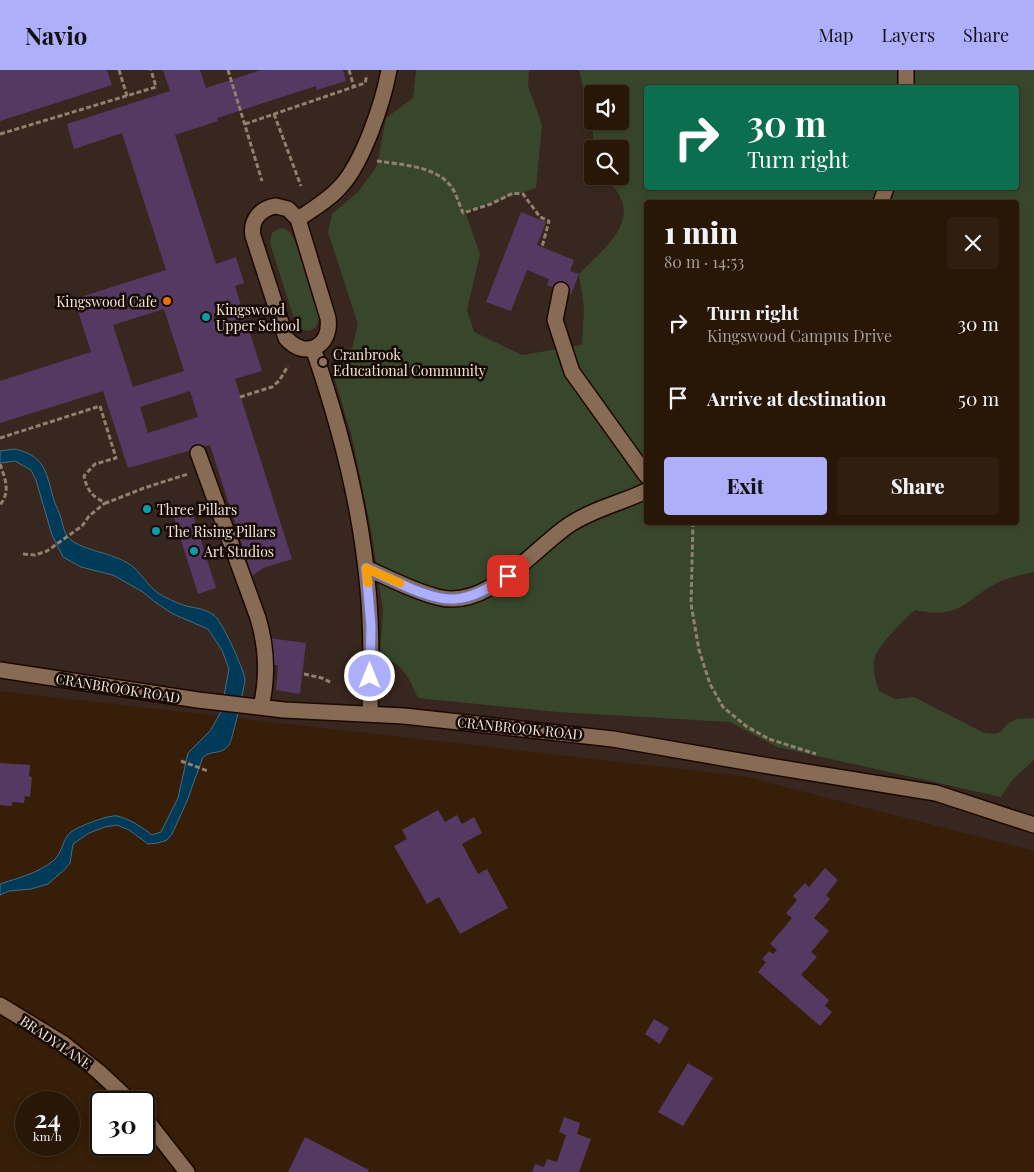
<!DOCTYPE html>
<meta charset="utf-8">
<style>
body{margin:0;font-family:"Playfair Display",serif;background:#301f10;color:#f1f3f6;height:100vh;display:flex;flex-direction:column;font-size:19px;white-space:nowrap}
*{box-sizing:border-box;margin:0}
p{font-size:16px;color:#a59f9b}
.icon{flex:none;width:28px;height:28px;fill:none;stroke:currentColor;stroke-width:2;stroke-linecap:round;stroke-linejoin:round}
.map{position:relative;flex:1;overflow:hidden}
.side{position:absolute;left:644px;top:130px;width:375px;height:325px;display:flex;flex-direction:column;background:#281606;border-radius:5px;box-shadow:0 2px 8px #0003,0 0 0 1px #443528}
.side>*{flex:none}
.top-card{position:absolute;left:644px;top:15px;width:375px;height:105px;border-radius:5px;box-shadow:0 2px 8px #0003,0 0 0 1px #443528;background:#0b6e4f;color:#fff;overflow:hidden}
.buttons{position:absolute;left:584px;top:15px;display:grid;gap:10px}
.buttons a{display:grid;place-items:center;width:45px;height:45px;border-radius:5px;background:#281606;box-shadow:0 2px 8px #0003,0 0 0 1px #443528;font-size:25px}
.speed{position:absolute;left:15px;top:1021px;display:flex;gap:10px;font-size:25px;font-weight:700;text-align:center}
.speed>*{display:grid;place-content:center;width:65px;height:65px;border-radius:50%;background:#281606;box-shadow:0 2px 8px #0003,0 0 0 1px #443528;line-height:1}
.speed small{font-size:12px;font-weight:400}
.speed .limit{border:2px solid #111;border-radius:8px;background:#fff;color:#111}
.pin{position:absolute;display:grid;place-items:center;width:42px;height:42px;color:#fff;margin:-21px;border-radius:10px;box-shadow:0 2px 8px #0006}
.me{position:absolute;width:55px;margin:-28px;rotate:0deg;stroke-linejoin:round;filter:drop-shadow(0 0 4px #0008)}
.turn{display:flex;align-items:center;gap:18px;height:105px;padding:0 20px;font-size:22px}
.turn .icon{width:65px;height:65px;stroke-width:2.5}
.turn b{display:block;font-size:35px;line-height:42px}
.round{display:grid;place-items:center;flex:none;width:52px;height:52px;border-radius:5px;background:#301f10}
.head{display:flex;align-items:center;justify-content:space-between;height:85px;padding:0 20px}
h1{font-size:30px;font-weight:800;line-height:38px}
.primary-button{display:flex;gap:10px;margin-top:auto;padding:10px 20px}
.primary-button a{flex:1;height:58px;border-radius:5px;background:#adaffb;color:#111;font-size:20px;font-weight:800;line-height:58px;text-align:center}
.primary-button a+a{background:#301f10;color:#f1f3f6}
ul{padding:0;list-style:none}
li{display:flex;align-items:center;gap:15px;height:75px;padding:0 20px}
li div{flex:1}
li b{display:block;font-size:19px}
li em{font-style:normal}
header{display:flex;align-items:center;gap:30px;box-sizing:border-box;height:70px;padding:0 25px;background:#adaffb;color:#111}
header strong{font-size:24px}
nav{display:flex;gap:28px;margin-inline-start:auto;font-size:18px}
.map>svg:first-child{display:block}
.education{fill:#38271e;fill-rule:evenodd}
.green{fill:#38472c;fill-rule:evenodd}
.water{fill:#003a59;stroke:#496d7e}
.building{fill:#553962;fill-rule:evenodd}
.lines{fill:none;stroke-linecap:round;stroke-linejoin:round}
.minor-casing{stroke:#1c0700;stroke-width:18}
.path{stroke:#937f6d;stroke-width:3;stroke-dasharray:5 2.5;stroke-linecap:butt}
.minor{stroke:#886b54;stroke-width:15}
.route-casing{stroke:#7072a3;stroke-width:12}
.route{stroke:#adaffb;stroke-width:9}
.slow{stroke:#f59e0b;stroke-width:9}
.food-dot{fill:#e8710a;stroke:#150b04;stroke-width:2}
.culture-dot{fill:#0f9aa8;stroke:#150b04;stroke-width:2}
.education-dot{fill:#8d6e63;stroke:#150b04;stroke-width:2}
.labels{text-anchor:middle;dominant-baseline:central;stroke-width:5;stroke-linejoin:round;paint-order:stroke}
.poi-label{font-size:14px;fill:#f4e3d6;stroke:#150b04;text-anchor:start}
.street-label{font-size:14px;fill:#f4e3d6;stroke:#150b04}
</style>
<header>
<strong>Navio</strong>
<nav><a>Map</a><a>Layers</a><a>Share</a></nav>
</header>
<div class="map">
<svg width="1034" height="1102" viewBox="0 0 1034 1102">
<rect width="100%" height="100%" fill="#361e08"/>
<!-- education -->
<path class="education" d="M0,0H1034V781L743,706L0,621ZM646,18H1016V118H646ZM592,24H620V51H592ZM592,79H620V106H592ZM646,132H1016V452H646Z"/>
<!-- green -->
<path class="green" d="M416,0H529L528,16L542,55L536,118L465,142L480,184L467,240L474,262L522,285L582,275L584,238L579,204C603,179 644,151 612,115L600,113L599,106H620V79H595L591,49L579,0H1034V502C1021,505 1005,508 993,515C961,534 958,549 915,540C907,546 876,578 875,587C872,599 875,610 879,621L895,629L914,627L984,663L995,664L1001,662L1007,654L1017,649L1034,648V690L1012,710L1001,727L777,677L730,652L558,642L418,628C409,607 403,594 380,586L383,541L372,465L352,367L332,300L344,292L353,275L358,254L328,162L332,144L358,122L377,96L386,48L413,28ZM646,18H1016V118H646ZM592,24H620V51H592ZM646,132H1016V452H646Z
M283,158L290,162L295,171L318,245C321,260 306,266 296,255L270,173L272,163L278,159Z"/>
<!-- water -->
<path class="water" d="M14,379C44,385 46,401 53,427C55,435 59,441 61,448C63,455 64,464 70,469C81,480 113,483 129,494C140,501 147,515 158,523C166,528 177,533 186,536C196,538 205,539 214,545C222,551 243,598 245,609C245,615 232,671 229,675C222,685 211,680 203,687L187,731L172,764L167,770L158,773L148,774L129,760L117,755L105,757L89,763L73,774L70,793L64,800L48,814L31,819L9,821L0,825V814C18,808 38,803 53,791C63,783 62,769 71,762C79,756 110,744 118,746C131,750 142,757 152,765L161,762L178,728L188,683L210,661L221,642L229,599L222,580L208,559L173,544L155,532L143,522L113,505L81,497L63,487L52,465L36,410L31,400L15,391L0,393V381Z"/>
<!-- building -->
<path class="building" d="M0,0H107L112,15L0,51Z
M163,0H200L206,18L261,0H343L346,11L317,20L316,16L217,48L218,51L175,65L216,194L236,187L244,213L235,216L262,301L235,309L292,489L263,498L252,506L210,375L128,398L103,321L0,353V311L91,282L74,229L166,200L122,63L74,79L67,54L170,21ZM164,239L184,301L133,317L113,255ZM190,321L198,347L148,363L140,337Z
M521,142L546,152L537,175L574,190L570,201L579,204L571,224L547,215L549,209L527,200L511,241L486,232Z
M191,439L216,518L198,524L173,445Z
M269,568L306,573L300,624L276,620L278,595H273Z
M0,693L30,695L29,706L32,707L30,727L25,726L24,733L12,732V736L0,735Z
M438,740L445,752L457,745L462,754L474,747L482,763L462,774L478,804L487,799L508,838L460,864L439,827L427,834L394,776L407,769L402,760Z
M825,798L838,810L826,825L830,829L814,848L829,861L811,882L817,887L801,905L829,930L825,936L832,942L820,956L758,902L766,892L762,889L769,881L773,884L777,880L770,874L792,848L786,843L797,830L793,826L805,813L809,817Z
M654,949L669,958L660,974L645,964Z
M688,993L713,1008L683,1056L658,1042Z
M564,1047L580,1053L577,1064L591,1069L579,1102H532L535,1094L544,1097L547,1089L557,1092L566,1065L559,1062Z
M305,1067L369,1100L368,1102H288Z"/>
<g class="lines">
<defs>
<path id="minor" d="M906,0V18
M881,132L886,118
M276,136L288,139L298,149L328,248C332,277 305,290 286,268L253,166C250,150 261,138 276,136Z
M298,149C313,139 329,130 341,116C363,92 383,33 389,0
M561,220L555,250L572,302L646,405
M313,278C340,356 361,437 368,519C372,561 371,603 370,644
M198,383L258,548C267,578 268,607 261,637
M366,498C389,508 413,521 437,527C487,541 532,480 569,455C593,439 621,433 646,421
M0,600L198,630L284,640L404,646L613,669L763,695L936,723L1034,755
M0,935L64,974L99,1002L131,1032
M144,1047L187,1102"/>
</defs>
<!-- minor casing -->
<use href="#minor" class="minor-casing"/>
<!-- path -->
<path class="path" d="M119,0L127,26
M228,0L262,111
M349,0L354,17
M274,44L301,116
M245,54L365,13L367,5
M0,64L156,17L151,0
M377,91C400,95 433,95 450,115C456,122 459,134 463,143L491,134L513,123L523,124L540,147L549,151L542,177
M240,327L272,317L279,311L288,296
M0,368L100,336L116,388L95,394L84,406C87,420 92,427 106,433L144,418L188,404
M0,394C5,409 11,421 0,435
M693,452L691,534L699,580L710,614L723,637L746,656L769,669L816,684
M23,484L35,485L47,481L82,456L89,446L105,433
M304,604L322,608L332,613
M181,691L208,701"/>
<!-- minor -->
<use href="#minor" class="minor"/>
</g>
<g class="lines">
<defs>
<path id="route" d="M370,606L371,556L366,498C390,508 429,531 455,529C474,528 492,516 508,506"/>
</defs>
<!-- route casing -->
<use href="#route" class="route-casing"/>
<!-- route -->
<use href="#route" class="route"/>
<!-- slow -->
<path class="slow" d="M368,513L366,498L400,513"/>
</g>
<!-- markers -->
<circle class="food-dot" cx="167" cy="231" r="5"/>
<g class="culture-dot">
<circle cx="206" cy="247" r="5"/>
<circle cx="147" cy="439" r="5"/>
<circle cx="156" cy="461" r="5"/>
<circle cx="194" cy="481" r="5"/>
</g>
<circle class="education-dot" cx="323" cy="292" r="5"/>
<g class="labels">
<!-- poi labels -->
<g class="poi-label">
<text x="157" y="231" text-anchor="end">Kingswood Cafe</text>
<text x="216" y="239">Kingswood<tspan x="216" dy="16">Upper School</tspan></text>
<text x="333" y="284">Cranbrook<tspan x="333" dy="16">Educational Community</tspan></text>
<text x="157" y="439">Three Pillars</text>
<text x="166" y="461">The Rising Pillars</text>
<text x="204" y="481">Art Studios</text>
</g>
<!-- street labels -->
<g class="street-label">
<text transform="translate(118 618) rotate(9)">CRANBROOK ROAD</text>
<text transform="translate(520 658) rotate(6)">CRANBROOK ROAD</text>
<text transform="translate(56 972) rotate(34)">BRADY LANE</text>
</g>
</g>
</svg>
<div class="buttons">
<a><svg class="icon" aria-label="sound" viewBox="0 0 24 24"><path d="M4 9h4l5-4v14l-5-4H4zM17 9q2 3 0 6"/></svg></a>
<a><svg class="icon" aria-label="search" viewBox="0 0 24 24"><circle cx="10" cy="10" r="6"/><path d="M15 15l6 6"/></svg></a>
</div>
<div class="speed"><div>24<small>km/h</small></div><div class="limit">30</div></div>
<div class="pin" style="left:508px;top:506px;background:#d93025"><svg class="icon" aria-label="arrive" viewBox="0 0 24 24"><path d="M6 21V4h12l-3 4 3 4H6"/></svg></div>
<svg class="me" style="left:370px;top:606px" viewBox="-20 -20 40 40"><circle r="17" fill="#adaffb" stroke="#fff" stroke-width="3"/><path d="M0-11L8 9 0 5-8 9z" fill="#fff"/></svg>
<div class="top-card">
<div class="turn"><svg class="icon" aria-label="right" viewBox="0 0 24 24"><path d="M7 20v-9h11M14 6l5 5-5 5"/></svg><div><b>30 m</b>Turn right</div></div>
</div>
<section class="side">
<div class="head"><div><h1>1 min</h1><p>80 m · 14:53</p></div><a class="round"><svg class="icon" aria-label="close" viewBox="0 0 24 24"><path d="M6 6l12 12M18 6L6 18"/></svg></a></div>
<ul>
<li><svg class="icon" aria-label="right" viewBox="0 0 24 24"><path d="M7 20v-9h11M14 6l5 5-5 5"/></svg><div><b>Turn right</b><p>Kingswood Campus Drive</p></div><em>30 m</em></li>
<li><svg class="icon" aria-label="arrive" viewBox="0 0 24 24"><path d="M6 21V4h12l-3 4 3 4H6"/></svg><div><b>Arrive at destination</b></div><em>50 m</em></li>
</ul>
<div class="primary-button"><a>Exit</a><a>Share</a></div>
</section>
</div>
